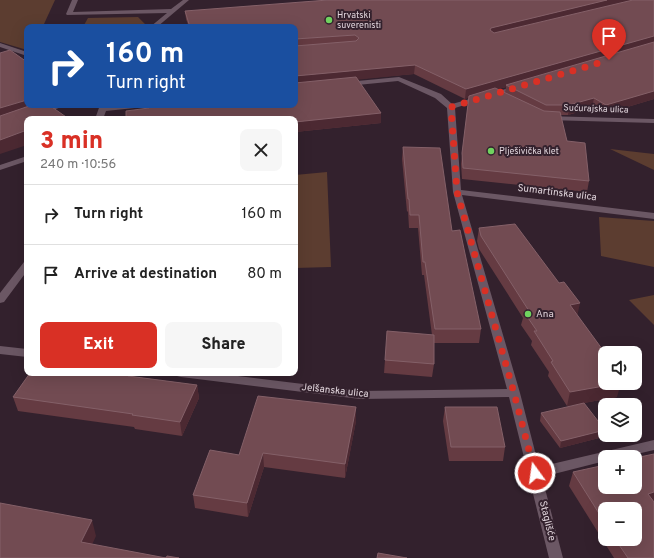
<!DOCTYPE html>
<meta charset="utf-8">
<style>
body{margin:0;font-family:Overpass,sans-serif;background:#f6f6f6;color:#222;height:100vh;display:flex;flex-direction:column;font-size:15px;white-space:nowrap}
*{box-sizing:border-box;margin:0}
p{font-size:13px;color:#767676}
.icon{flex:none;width:22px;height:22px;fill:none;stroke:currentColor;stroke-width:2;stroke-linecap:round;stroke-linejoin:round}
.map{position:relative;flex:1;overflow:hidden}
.drawer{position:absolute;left:24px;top:116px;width:274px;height:260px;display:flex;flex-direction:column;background:#fff;border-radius:8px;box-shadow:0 4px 16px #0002}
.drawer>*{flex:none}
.hud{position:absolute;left:24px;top:24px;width:274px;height:84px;border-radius:8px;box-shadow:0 4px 16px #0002;background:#1a4fa0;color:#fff;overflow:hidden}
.tools{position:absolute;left:598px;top:346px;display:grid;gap:8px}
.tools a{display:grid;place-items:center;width:44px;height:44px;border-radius:8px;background:#fff;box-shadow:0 4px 16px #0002;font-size:20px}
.pin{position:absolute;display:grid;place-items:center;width:34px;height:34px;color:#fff;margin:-41px -17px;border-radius:50% 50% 50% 0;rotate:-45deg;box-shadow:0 0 4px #0007}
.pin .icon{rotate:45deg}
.me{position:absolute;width:44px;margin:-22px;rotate:346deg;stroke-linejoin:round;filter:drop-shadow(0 0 3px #0008)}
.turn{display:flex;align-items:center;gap:14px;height:84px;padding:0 16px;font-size:18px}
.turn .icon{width:52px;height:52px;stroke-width:2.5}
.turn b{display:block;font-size:28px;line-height:34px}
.round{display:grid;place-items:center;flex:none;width:42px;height:42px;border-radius:8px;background:#f6f6f6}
.headline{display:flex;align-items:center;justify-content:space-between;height:68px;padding:0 16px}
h1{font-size:24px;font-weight:800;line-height:30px;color:#d93025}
.button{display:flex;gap:8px;margin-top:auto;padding:8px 16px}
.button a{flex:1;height:46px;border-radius:8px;background:#d93025;color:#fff;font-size:16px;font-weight:800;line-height:46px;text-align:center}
.button a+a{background:#f6f6f6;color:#222}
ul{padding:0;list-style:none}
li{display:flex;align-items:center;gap:12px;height:60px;padding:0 16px;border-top:1px solid #e0e0e0}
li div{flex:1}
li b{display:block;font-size:15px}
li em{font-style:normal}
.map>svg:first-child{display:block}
.green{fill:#5c3d30}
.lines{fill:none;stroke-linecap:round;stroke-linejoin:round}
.street{fill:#6b5764;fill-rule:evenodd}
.wall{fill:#653b42;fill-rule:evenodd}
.shaded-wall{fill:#4c2932}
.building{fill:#724b52;stroke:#846068}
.route{stroke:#d93025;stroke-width:7;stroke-dasharray:0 12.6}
.poi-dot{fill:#70d35f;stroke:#33212d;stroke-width:1.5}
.labels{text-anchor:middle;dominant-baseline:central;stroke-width:4;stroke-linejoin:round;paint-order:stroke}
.far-poi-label{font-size:9px;fill:#e0d4db;stroke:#33212d;text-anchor:start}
.far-street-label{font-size:9px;fill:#e0d4db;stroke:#33212d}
.street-label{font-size:10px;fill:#e0d4db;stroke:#33212d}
.poi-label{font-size:10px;fill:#e0d4db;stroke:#33212d;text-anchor:start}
</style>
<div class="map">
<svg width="654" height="558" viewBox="0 0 654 558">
<rect width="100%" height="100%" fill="#33212d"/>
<!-- green -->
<path class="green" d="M0,0H55L44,24L84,25L88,18L138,17L145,24L143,27H27V50L0,42Z
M610,149L654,154V170Z
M327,172L331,267L295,268V175Z
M599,217L654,221V267L601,256Z
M654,295V325L629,300Z"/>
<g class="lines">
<!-- street -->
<path class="street" d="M72,0H78L73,12L171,9L183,0H189L157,27H150L167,13L67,15L66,14Z
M0,43L27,52V56L0,47Z
M399,77L441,94L452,104L516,86L521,87L455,108L461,190L654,213V219L462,195L520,393L539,467L654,440V450L624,457H605V461L542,477L563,558H549L509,397L360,399L181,377L177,376L175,373H214L360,391L507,389L453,192L447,108L435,98L398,81L347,86L344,84L347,82Z
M56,105H67L42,114L38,112Z
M100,105H108L107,106L148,105L144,107L106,111L103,119H95Z
M545,116L654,119V123L548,120L544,118Z
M27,156V161L0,170V165Z
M27,261V271L4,302L0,303V293L24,262Z
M0,346L27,349V357L0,354Z"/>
</g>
<!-- wall -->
<path class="wall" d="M654,0V99L604,114L592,108L568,115H560L567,141L589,181L587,192L462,179L461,164L469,97L465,99L414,74L358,79L381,123L295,132V119L149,108L295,105V27H189L186,19L185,11ZM506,87L505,93L498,89Z
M403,147L452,231L481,329L479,343H434V364L432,377L384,373L385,360L432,335L424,275H422L418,228H409L408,211L407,212L402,159Z
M479,228L577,315L604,359L617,397L567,406L548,376L549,372L531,345L532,341L521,325L523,318L479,249L477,241Z
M129,374V376L197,385L199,398L182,436L135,429L134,427L18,411L13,397Z
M356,407V421L345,478L264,467L248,517L195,508L193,495L239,455Z
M445,407L505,447L503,461H449L443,421Z
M541,413L605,430L603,437L560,448L540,421Z
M573,472L654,558H614L569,486ZM605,509L635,539H605Z"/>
<!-- shaded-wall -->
<path class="shaded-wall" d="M607,0H639L490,37V30L491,28Z
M654,36V44L506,85V87L465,99L466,89Z
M415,65L414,74L295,86V76Z
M654,91V99L604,114L606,105Z
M594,98L592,108L568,115L569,105Z
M27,100V105H38L0,122V108Z
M381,113V123L295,132V122Z
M27,130V145L0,154V140Z
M580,303L577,317L570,305Z
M605,353L601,367L600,354Z
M621,383L617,397L567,406L570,392Z
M197,385L199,398L182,436L180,422Z
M356,407V421L345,478V464Z
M605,430L603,437L560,448L561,441Z
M263,453L264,467L248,517L247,503Z
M654,492V505L648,494Z
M92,520L96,536L86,558L81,542Z"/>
<!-- building -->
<path class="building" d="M328,0H607L491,28L490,30L494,33L633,0H654V36L466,89L415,65L295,76V46L356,41L359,38L355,35L295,39V27H190L185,11Z
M654,42V91L606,105L594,98L569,105H546L506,85Z
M10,50L27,62V100L0,108V53Z
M356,77L381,113L295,122V119H126V111L149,108V105H295V83Z
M495,88L544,111L560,112L567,141L585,143L589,181L463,168L462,153L469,96Z
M32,105H49L69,119H27V130L0,140V116Z
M403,147L440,148L452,231L460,230L481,329H435L425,262H423L419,215H410L409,199H408Z
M515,224L559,283L564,282L580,303L570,305L605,353L600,354L605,361V383H621L570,392L551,362L553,361L534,331H537L524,312L529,311L481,236L479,228Z
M387,331L434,335V364L385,360Z
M30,373H124L129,374L128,376L197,385L180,422L132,415L133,414L13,397Z
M258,396L356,407L345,464L263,453L247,503L193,495L210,450L239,455Z
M584,403L605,430L561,441L541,413Z
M445,407H497L505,447H451Z
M654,454V492L648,494L654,502V558H628L615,539H635V509H605V523L573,472L605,465V487H635V458Z
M0,503L92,520L81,542L166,558L167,556L179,558H0Z
M378,553L407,558H377Z"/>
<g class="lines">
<!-- route -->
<path class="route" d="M535,473L514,393L457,192L451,107L609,60"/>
</g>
<!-- markers -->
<g class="poi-dot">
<circle cx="329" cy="20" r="4"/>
<circle cx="491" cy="151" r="4"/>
<circle cx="528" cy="314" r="4"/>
</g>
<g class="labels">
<!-- far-poi labels -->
<g class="far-poi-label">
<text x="337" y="15">Hrvatski<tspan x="337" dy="10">suverenisti</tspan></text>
<text x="499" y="151">Plješivička klet</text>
</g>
<!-- far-street labels -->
<g class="far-street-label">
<text transform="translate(596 109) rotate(2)">Sućurajska ulica</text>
</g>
<!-- street labels -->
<g class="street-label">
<text transform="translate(557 193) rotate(7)">Sumartinska ulica</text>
<text transform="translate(335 391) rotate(6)">Jelšanska ulica</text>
<text transform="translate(547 521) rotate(76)">Staglišće</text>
</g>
<!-- poi labels -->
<g class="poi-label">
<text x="536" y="314">Ana</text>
</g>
</g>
</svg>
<div class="tools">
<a><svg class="icon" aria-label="sound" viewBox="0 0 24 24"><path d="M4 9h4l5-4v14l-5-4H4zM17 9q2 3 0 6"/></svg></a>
<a><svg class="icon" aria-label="layers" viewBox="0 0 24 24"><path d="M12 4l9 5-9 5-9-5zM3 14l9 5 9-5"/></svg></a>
<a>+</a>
<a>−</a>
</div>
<div class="pin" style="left:609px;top:60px;background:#d93025"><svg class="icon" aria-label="arrive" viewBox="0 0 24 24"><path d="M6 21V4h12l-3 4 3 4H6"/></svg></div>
<svg class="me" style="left:535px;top:473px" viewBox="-20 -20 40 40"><circle r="17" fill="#d93025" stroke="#fff" stroke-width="3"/><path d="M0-11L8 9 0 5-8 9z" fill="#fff"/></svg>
<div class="hud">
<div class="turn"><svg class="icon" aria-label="right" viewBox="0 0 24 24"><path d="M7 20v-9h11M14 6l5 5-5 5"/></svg><div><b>160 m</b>Turn right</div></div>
</div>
<section class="drawer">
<div class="headline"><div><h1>3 min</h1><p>240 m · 10:56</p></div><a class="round"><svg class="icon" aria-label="close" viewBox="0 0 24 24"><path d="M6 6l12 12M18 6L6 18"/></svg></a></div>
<ul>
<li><svg class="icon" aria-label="right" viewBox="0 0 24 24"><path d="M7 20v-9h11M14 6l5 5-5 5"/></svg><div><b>Turn right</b></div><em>160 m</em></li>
<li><svg class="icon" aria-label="arrive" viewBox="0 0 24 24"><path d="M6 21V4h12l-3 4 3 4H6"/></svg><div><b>Arrive at destination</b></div><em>80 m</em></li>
</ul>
<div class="button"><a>Exit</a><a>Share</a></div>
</section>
</div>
